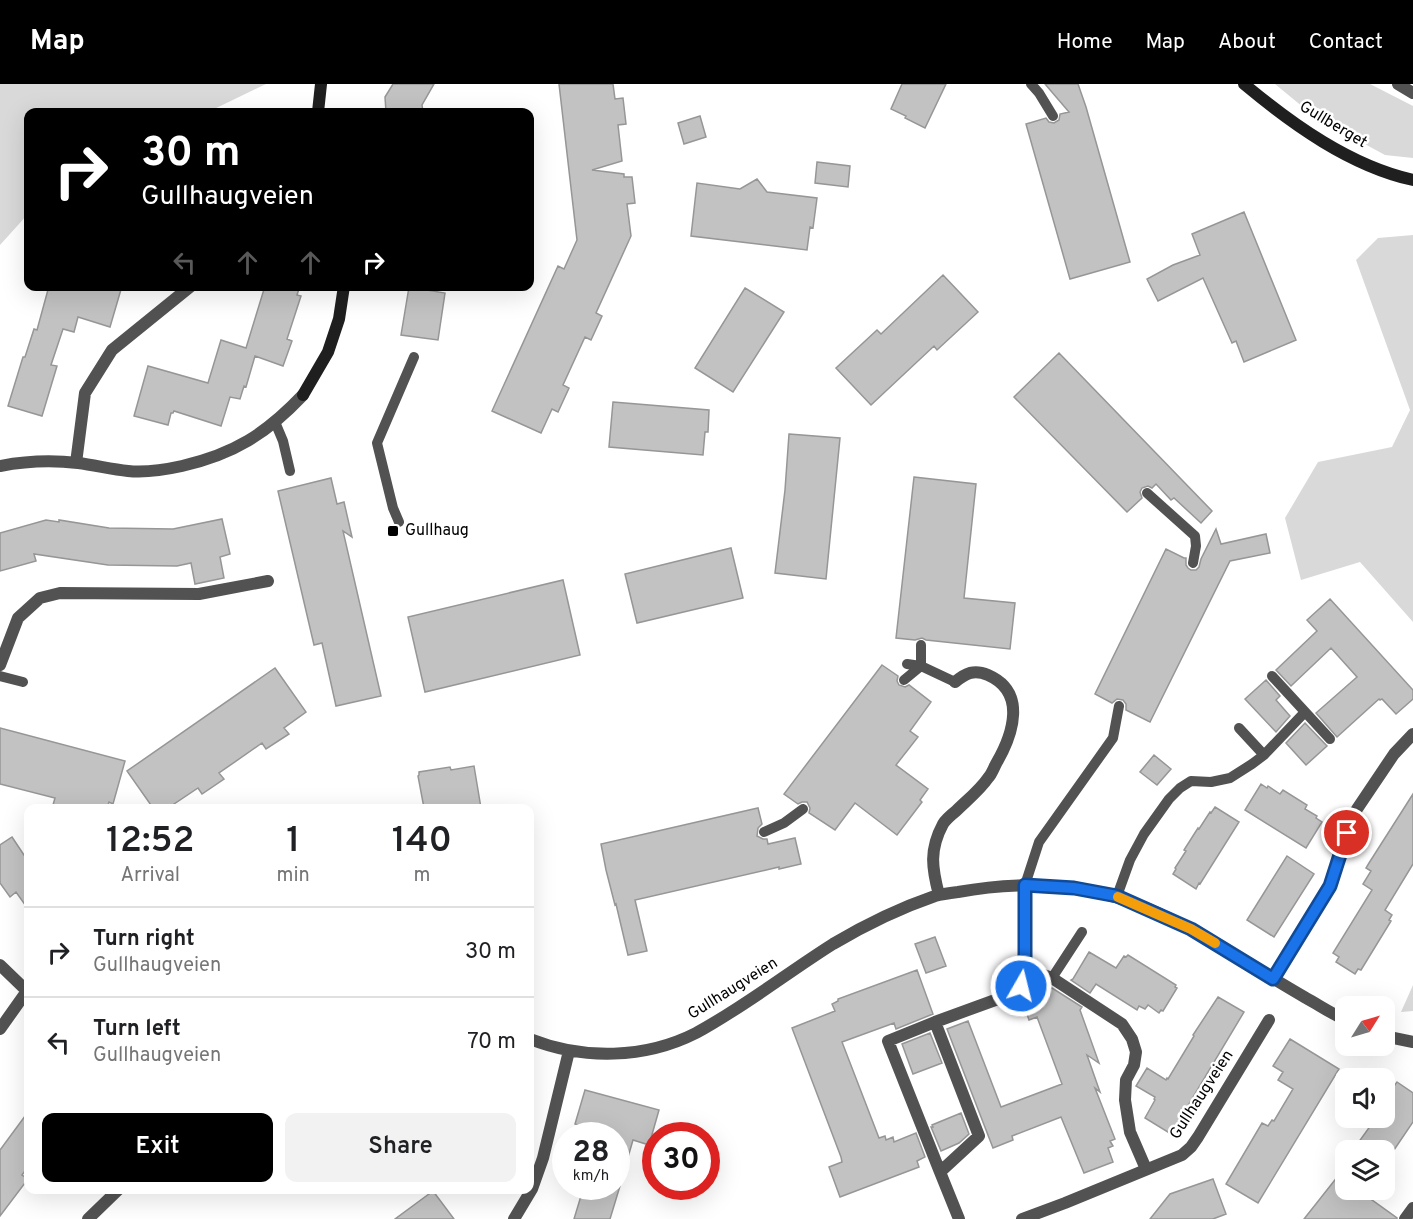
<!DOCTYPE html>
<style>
body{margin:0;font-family:Overpass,sans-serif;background:#f2f2f2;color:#202124;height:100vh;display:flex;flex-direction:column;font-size:22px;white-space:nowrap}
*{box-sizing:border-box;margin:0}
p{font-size:20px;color:#757577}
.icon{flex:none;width:33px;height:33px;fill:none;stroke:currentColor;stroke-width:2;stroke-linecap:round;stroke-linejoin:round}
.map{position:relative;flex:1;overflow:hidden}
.sheet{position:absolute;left:24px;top:720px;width:510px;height:390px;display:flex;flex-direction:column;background:#fff;border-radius:12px;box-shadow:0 6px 24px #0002}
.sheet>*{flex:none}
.guide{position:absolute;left:24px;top:24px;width:510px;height:183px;border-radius:12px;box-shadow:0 6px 24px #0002;background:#000;color:#fff;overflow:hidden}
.needle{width:39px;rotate:53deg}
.tools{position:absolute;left:1335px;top:912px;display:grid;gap:12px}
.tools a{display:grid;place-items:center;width:60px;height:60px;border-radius:12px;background:#fff;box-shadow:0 6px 24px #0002;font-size:30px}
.speed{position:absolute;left:552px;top:1038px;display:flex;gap:12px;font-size:30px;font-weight:700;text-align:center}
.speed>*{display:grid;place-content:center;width:78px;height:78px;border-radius:50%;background:#fff;box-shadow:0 6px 24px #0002;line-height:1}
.speed small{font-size:15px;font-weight:400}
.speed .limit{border:9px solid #d22;background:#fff;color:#111}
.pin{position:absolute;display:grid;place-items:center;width:51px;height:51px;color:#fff;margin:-26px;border:3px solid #fff;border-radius:50%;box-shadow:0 2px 6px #0007}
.me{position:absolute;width:66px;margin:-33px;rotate:8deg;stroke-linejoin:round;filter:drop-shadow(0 0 4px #0008)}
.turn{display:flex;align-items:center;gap:21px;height:126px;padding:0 18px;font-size:27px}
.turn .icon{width:78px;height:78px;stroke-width:2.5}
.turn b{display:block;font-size:42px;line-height:51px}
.lanes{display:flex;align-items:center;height:57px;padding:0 18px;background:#0003;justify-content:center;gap:30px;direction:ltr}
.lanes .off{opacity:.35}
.eta{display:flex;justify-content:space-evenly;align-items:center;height:102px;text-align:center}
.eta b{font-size:36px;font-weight:600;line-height:42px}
.action{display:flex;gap:12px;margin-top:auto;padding:12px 18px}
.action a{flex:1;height:69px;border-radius:12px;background:#000;color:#fff;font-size:24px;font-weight:600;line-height:69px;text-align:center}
.action a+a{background:#f2f2f2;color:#202124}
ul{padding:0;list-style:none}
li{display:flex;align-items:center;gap:18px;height:90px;padding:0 18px;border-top:2px solid #e0e0e0}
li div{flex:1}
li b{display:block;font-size:22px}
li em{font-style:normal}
header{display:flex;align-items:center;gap:36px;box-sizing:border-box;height:84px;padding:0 30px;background:#000;color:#fff}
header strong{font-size:28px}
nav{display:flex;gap:33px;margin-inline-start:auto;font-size:21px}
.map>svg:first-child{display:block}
.green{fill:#d9d9d9}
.building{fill:#c2c2c2;stroke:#969696;stroke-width:1.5}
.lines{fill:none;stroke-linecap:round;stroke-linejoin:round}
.lane{stroke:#525252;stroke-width:10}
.street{stroke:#525252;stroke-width:12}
.secondary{stroke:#1f1f1f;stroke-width:12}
.route-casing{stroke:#114b97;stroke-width:15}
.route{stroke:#1a73e8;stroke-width:10}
.slow{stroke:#f59e0b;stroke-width:10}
.poi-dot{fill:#000;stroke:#fff;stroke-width:2}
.labels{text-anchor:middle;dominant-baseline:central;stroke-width:5;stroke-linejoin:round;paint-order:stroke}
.street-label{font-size:16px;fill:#000;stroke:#fff}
.poi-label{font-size:16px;fill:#000;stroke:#fff;text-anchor:start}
</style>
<header>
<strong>Map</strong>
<nav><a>Home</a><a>Map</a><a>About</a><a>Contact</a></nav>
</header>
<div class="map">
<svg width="1413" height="1135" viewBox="0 0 1413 1135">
<rect width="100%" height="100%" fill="#fff"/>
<!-- green -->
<path class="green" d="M0,0H266L208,28H28V130L0,161Z
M1275,0H1370L1413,22V74L1385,71L1315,33Z
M1413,151V538L1360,478L1301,496L1285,434L1318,378L1392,363L1410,326L1356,176L1378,154Z
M1413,901V927L1401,928Z"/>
<!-- building -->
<path class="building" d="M393,0H434L422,21L423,28H386L385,13Z
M559,0H613L615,15L623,14L626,40L618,41L622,77L592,86L624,90V93H632L635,119L627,120L631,152L596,229L602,232L591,256L585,253L563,301L569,304L558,328L552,325L541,349L492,327L558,182L564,185L577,156Z
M902,0H946L925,44L905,34L906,32L891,25Z
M1045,0H1078L1086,23L1130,178L1070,195L1026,40L1046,34L1049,38L1054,39L1059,36L1060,30L1069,28Z
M700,32L706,53L684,60L678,39Z
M817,78L850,82L848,103L815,99Z
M757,95L767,108L817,114L813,144L810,143L807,166L691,152L697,99L740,105Z
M1244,128L1296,256L1244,278L1236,257L1232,259L1203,194L1158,217L1147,195L1173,181L1200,171L1192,150Z
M943,191L978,228L937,266L934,262L871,321L836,284L877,246L881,250Z
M49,202H122L110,243L78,233L74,248L63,245L51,281L57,282L42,332L8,322L23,273H25L34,245L37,246Z
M265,202H300L297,211L301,212L287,255L292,257L283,282L255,272L246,303L244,302L240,315L230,313L221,342L174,327L173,329H171L168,341L134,332L148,282L208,299L221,256L246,264Z
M409,203L445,209L438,256L401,251Z
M745,204L784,228L733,308L695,284Z
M1059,269L1212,427L1201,439L1174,414L1171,416L1156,400L1152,404L1148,402L1142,404L1140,408L1142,414L1127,428L1014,313Z
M613,318L709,326L708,348H705L703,371L609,363Z
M789,350L840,354L826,495L775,489L785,406Z
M914,393L976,400L964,514L1015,519L1010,565L926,556L922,554L915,556L896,554Z
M331,394L337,420L344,418L352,453L343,447L381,612L336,622L322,559L314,561L278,407Z
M222,435L230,470L220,473L224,494L195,500L191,479L177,482L108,481L34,470L36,477L0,487V449L46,436L59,438V436L109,444L173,445Z
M1216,445L1221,460L1266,450L1270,469L1230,477L1150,638L1126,626V620L1123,616L1117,615L1112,619L1095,610L1166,465L1184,474H1186V481L1188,484L1191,486H1196L1199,483L1201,475Z
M731,464L743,514L637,539L625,490Z
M563,496L580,571L425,608L408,533Z
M1330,515L1413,606V615L1396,630L1382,615L1380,616L1379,615L1337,653L1316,629L1357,593L1331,564L1291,602L1276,586L1317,547L1307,536Z
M882,581L898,592L897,597L899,601L905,603L909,601L931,618L910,647L918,653L896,681L928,705L920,716L922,718L897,751L855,719L835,746L809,729L810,724L807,718H802L798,720L784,710Z
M275,584L306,628L284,644L289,650L266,665L262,659L219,689L224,695L202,710L198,704L168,724H153L127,687Z
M1266,596L1280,612L1276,616L1290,632L1276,648L1245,615Z
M1305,639L1327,662L1306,681L1286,659Z
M0,644L125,677L113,720L109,718L107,724H69L53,721L55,714L0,700Z
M1154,671L1171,685L1157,701L1140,688Z
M474,682L481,724H424L418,692L419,691V688L450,683L451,686Z
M1261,700L1267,704L1268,702L1280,710L1283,706L1307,721L1305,725L1317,732L1316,734L1322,738L1306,764L1245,726Z
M1413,710V780L1385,826L1392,831L1389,836L1391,837L1361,886L1358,885L1355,890L1336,878L1339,873L1333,869L1372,806L1363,800L1371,787L1366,784L1369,779Z
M1215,723L1239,738L1200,800L1199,799L1196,805L1173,790L1176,785L1175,784L1186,767L1184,766L1198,744L1199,745L1210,728L1211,729Z
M758,724L762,740L758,744L757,752L763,755H767L768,760L795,754L801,780L779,785V783L635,816L647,867L628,871L616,820L615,821L606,786L601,760Z
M12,753L28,777V825L16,808L10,813L0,799V761Z
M1287,772L1314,790L1274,853L1247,836Z
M935,853L946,882L926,889L915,860Z
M1089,868L1116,884L1124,872L1126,873L1128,871L1176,901L1175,903L1177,904L1163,927L1161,926L1159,929L1148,921L1145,925L1139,922L1137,926L1096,900L1090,909L1071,896L1073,895Z
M917,886L933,930L896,945L894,939L842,958L879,1054L885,1052L886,1056L893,1053L894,1058L916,1049L925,1073L917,1077L919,1083L840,1113L829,1083L842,1078L841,1073L792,944L835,927L832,920L838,917V915Z
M1052,904L1082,923L1080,926L1099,979L1087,971L1100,1008L1095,1004L1115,1055L1110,1057L1113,1062L1108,1064L1113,1078L1084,1089L1061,1033L1012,1052L1013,1056L993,1064L947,945L968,937L1001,1023L1062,1000L1037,933L1029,936L1022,916Z
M1218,913L1244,928L1171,1050L1145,1034L1155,1016L1154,1015L1155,1013L1136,1002L1147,984L1166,996L1167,994L1168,995L1194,952L1193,951Z
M930,949L942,979L913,990L902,960Z
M1290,955L1339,985L1258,1119L1226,1100L1262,1039L1268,1042L1272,1036L1274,1037L1293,1005L1278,996L1283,988L1273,982Z
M1397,998L1413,1009V1038L1394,1066H1353L1376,1034H1384V1016Z
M585,1006L659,1026L649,1061L633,1056L622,1094H616V1052L575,1040Z
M28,1028V1083L22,1091L28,1095L0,1132V1066Z
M961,1029L969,1050L959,1059L941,1067L931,1043H933L932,1041Z
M1346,1082V1106H1374L1368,1113L1397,1134V1135H1304Z
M1213,1095L1226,1130L1213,1135H1150L1170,1110Z
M584,1102H620L610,1135H574Z
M433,1107L454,1135H395Z"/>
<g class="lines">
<!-- lane -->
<path class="lane" d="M1031,0L1039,9L1053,32
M275,338L283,357L290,387
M1147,409L1195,452L1196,462L1193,479
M399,438L393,424L377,359L414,273
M907,580L921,582L955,598
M0,592L23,598
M1272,592L1330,655
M904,596L921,582V561
M1239,644L1264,671
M764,748L784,739L803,725
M1025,801L1039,758L1113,654L1119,622
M1117,812L1130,776L1144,750L1169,715L1180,704L1191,697L1211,698L1230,694L1252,680L1264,671L1305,628
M1052,894L1082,848"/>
<!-- street -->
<path class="street" d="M1398,0L1413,9
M76,379L85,309L112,266L191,202
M0,382C26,377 52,376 78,379C94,381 111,385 128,387C146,389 164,386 182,382C234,370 266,350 303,311
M0,581L18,534L40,514L60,509L199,510L268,497
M939,811C932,784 929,766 943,740C946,735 951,731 956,727C966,717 980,706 988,694C992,690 994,683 997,678C1013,650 1027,608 988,591C974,585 966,589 955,598
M0,881L28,908
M1025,889H1039L1052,894L1122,940L1132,955L1136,968L1134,981L1126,996L1125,1016L1130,1048L1146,1085
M1273,895L1330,802L1347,749L1357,725L1394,670L1413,650
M935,938L888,957L940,1088
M0,945L27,907
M1384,952L1413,958
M530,955C583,976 645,975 696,949C744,923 787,889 833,860C865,841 900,824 935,812C942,810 950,809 958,808C996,801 1036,799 1075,804C1161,816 1232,872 1306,914C1319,921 1332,930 1346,936
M88,1135L118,1106
M514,1135L532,1105L543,1074L569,967
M959,1135L940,1088L979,1052L935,938L1009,911L1021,902L1025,889V801
M1022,1135L1065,1119L1182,1071L1191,1063L1198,1053L1269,936
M1405,1135L1413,1124"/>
<!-- secondary -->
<path class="secondary" d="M1244,0C1292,40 1350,82 1413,96
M318,28L321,0
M303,311L328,268L339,235L344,202"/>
</g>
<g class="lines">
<defs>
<path id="route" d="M1021,902L1025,889V801L1074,804L1117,812L1191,845L1273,895L1330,802L1347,749"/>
</defs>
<!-- route casing -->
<use href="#route" class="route-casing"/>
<!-- route -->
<use href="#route" class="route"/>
<!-- slow -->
<path class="slow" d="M1118,813L1191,845L1215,859"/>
</g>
<!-- markers -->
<rect class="poi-dot" x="387" y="441" width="12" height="12" rx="3"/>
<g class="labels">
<!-- street labels -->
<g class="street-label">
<text transform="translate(1333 41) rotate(31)">Gullberget</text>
<text transform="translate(733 905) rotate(-32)">Gullhaugveien</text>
<text transform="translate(1202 1011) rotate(-57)">Gullhaugveien</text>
</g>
<!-- poi labels -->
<g class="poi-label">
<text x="405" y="447">Gullhaug</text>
</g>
</g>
</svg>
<div class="tools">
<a><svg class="needle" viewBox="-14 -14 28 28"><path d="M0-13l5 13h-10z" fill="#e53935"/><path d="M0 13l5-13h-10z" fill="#757577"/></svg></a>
<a><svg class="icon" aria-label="sound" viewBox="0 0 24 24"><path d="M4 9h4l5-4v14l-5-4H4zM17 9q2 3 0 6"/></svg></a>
<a><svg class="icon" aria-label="layers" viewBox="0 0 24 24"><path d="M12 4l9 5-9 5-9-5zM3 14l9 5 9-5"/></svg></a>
</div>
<div class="speed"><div>28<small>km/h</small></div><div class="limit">30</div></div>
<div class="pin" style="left:1347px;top:749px;background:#d93025"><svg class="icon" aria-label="arrive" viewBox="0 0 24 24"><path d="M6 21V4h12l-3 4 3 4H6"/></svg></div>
<svg class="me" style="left:1021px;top:902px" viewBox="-20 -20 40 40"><circle r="17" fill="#1a73e8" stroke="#fff" stroke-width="3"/><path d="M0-11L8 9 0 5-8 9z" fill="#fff"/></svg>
<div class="guide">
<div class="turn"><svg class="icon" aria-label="right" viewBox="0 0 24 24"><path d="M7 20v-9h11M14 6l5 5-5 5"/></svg><div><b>30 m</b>Gullhaugveien</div></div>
<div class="lanes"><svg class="icon off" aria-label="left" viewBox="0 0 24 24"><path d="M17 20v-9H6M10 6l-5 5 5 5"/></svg><svg class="icon off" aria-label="ahead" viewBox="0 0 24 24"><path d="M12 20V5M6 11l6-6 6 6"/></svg><svg class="icon off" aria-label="ahead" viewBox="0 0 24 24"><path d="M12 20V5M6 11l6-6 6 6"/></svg><svg class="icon" aria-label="right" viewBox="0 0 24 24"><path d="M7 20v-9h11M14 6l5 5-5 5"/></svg></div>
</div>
<section class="sheet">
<div class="eta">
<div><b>12:52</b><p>Arrival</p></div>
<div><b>1</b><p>min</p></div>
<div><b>140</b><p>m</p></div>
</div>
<ul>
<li><svg class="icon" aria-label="right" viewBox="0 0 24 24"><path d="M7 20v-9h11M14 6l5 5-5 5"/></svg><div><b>Turn right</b><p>Gullhaugveien</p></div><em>30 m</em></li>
<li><svg class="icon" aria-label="left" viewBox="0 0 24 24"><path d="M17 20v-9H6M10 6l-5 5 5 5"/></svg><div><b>Turn left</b><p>Gullhaugveien</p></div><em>70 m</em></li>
</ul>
<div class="action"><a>Exit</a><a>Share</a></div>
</section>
</div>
